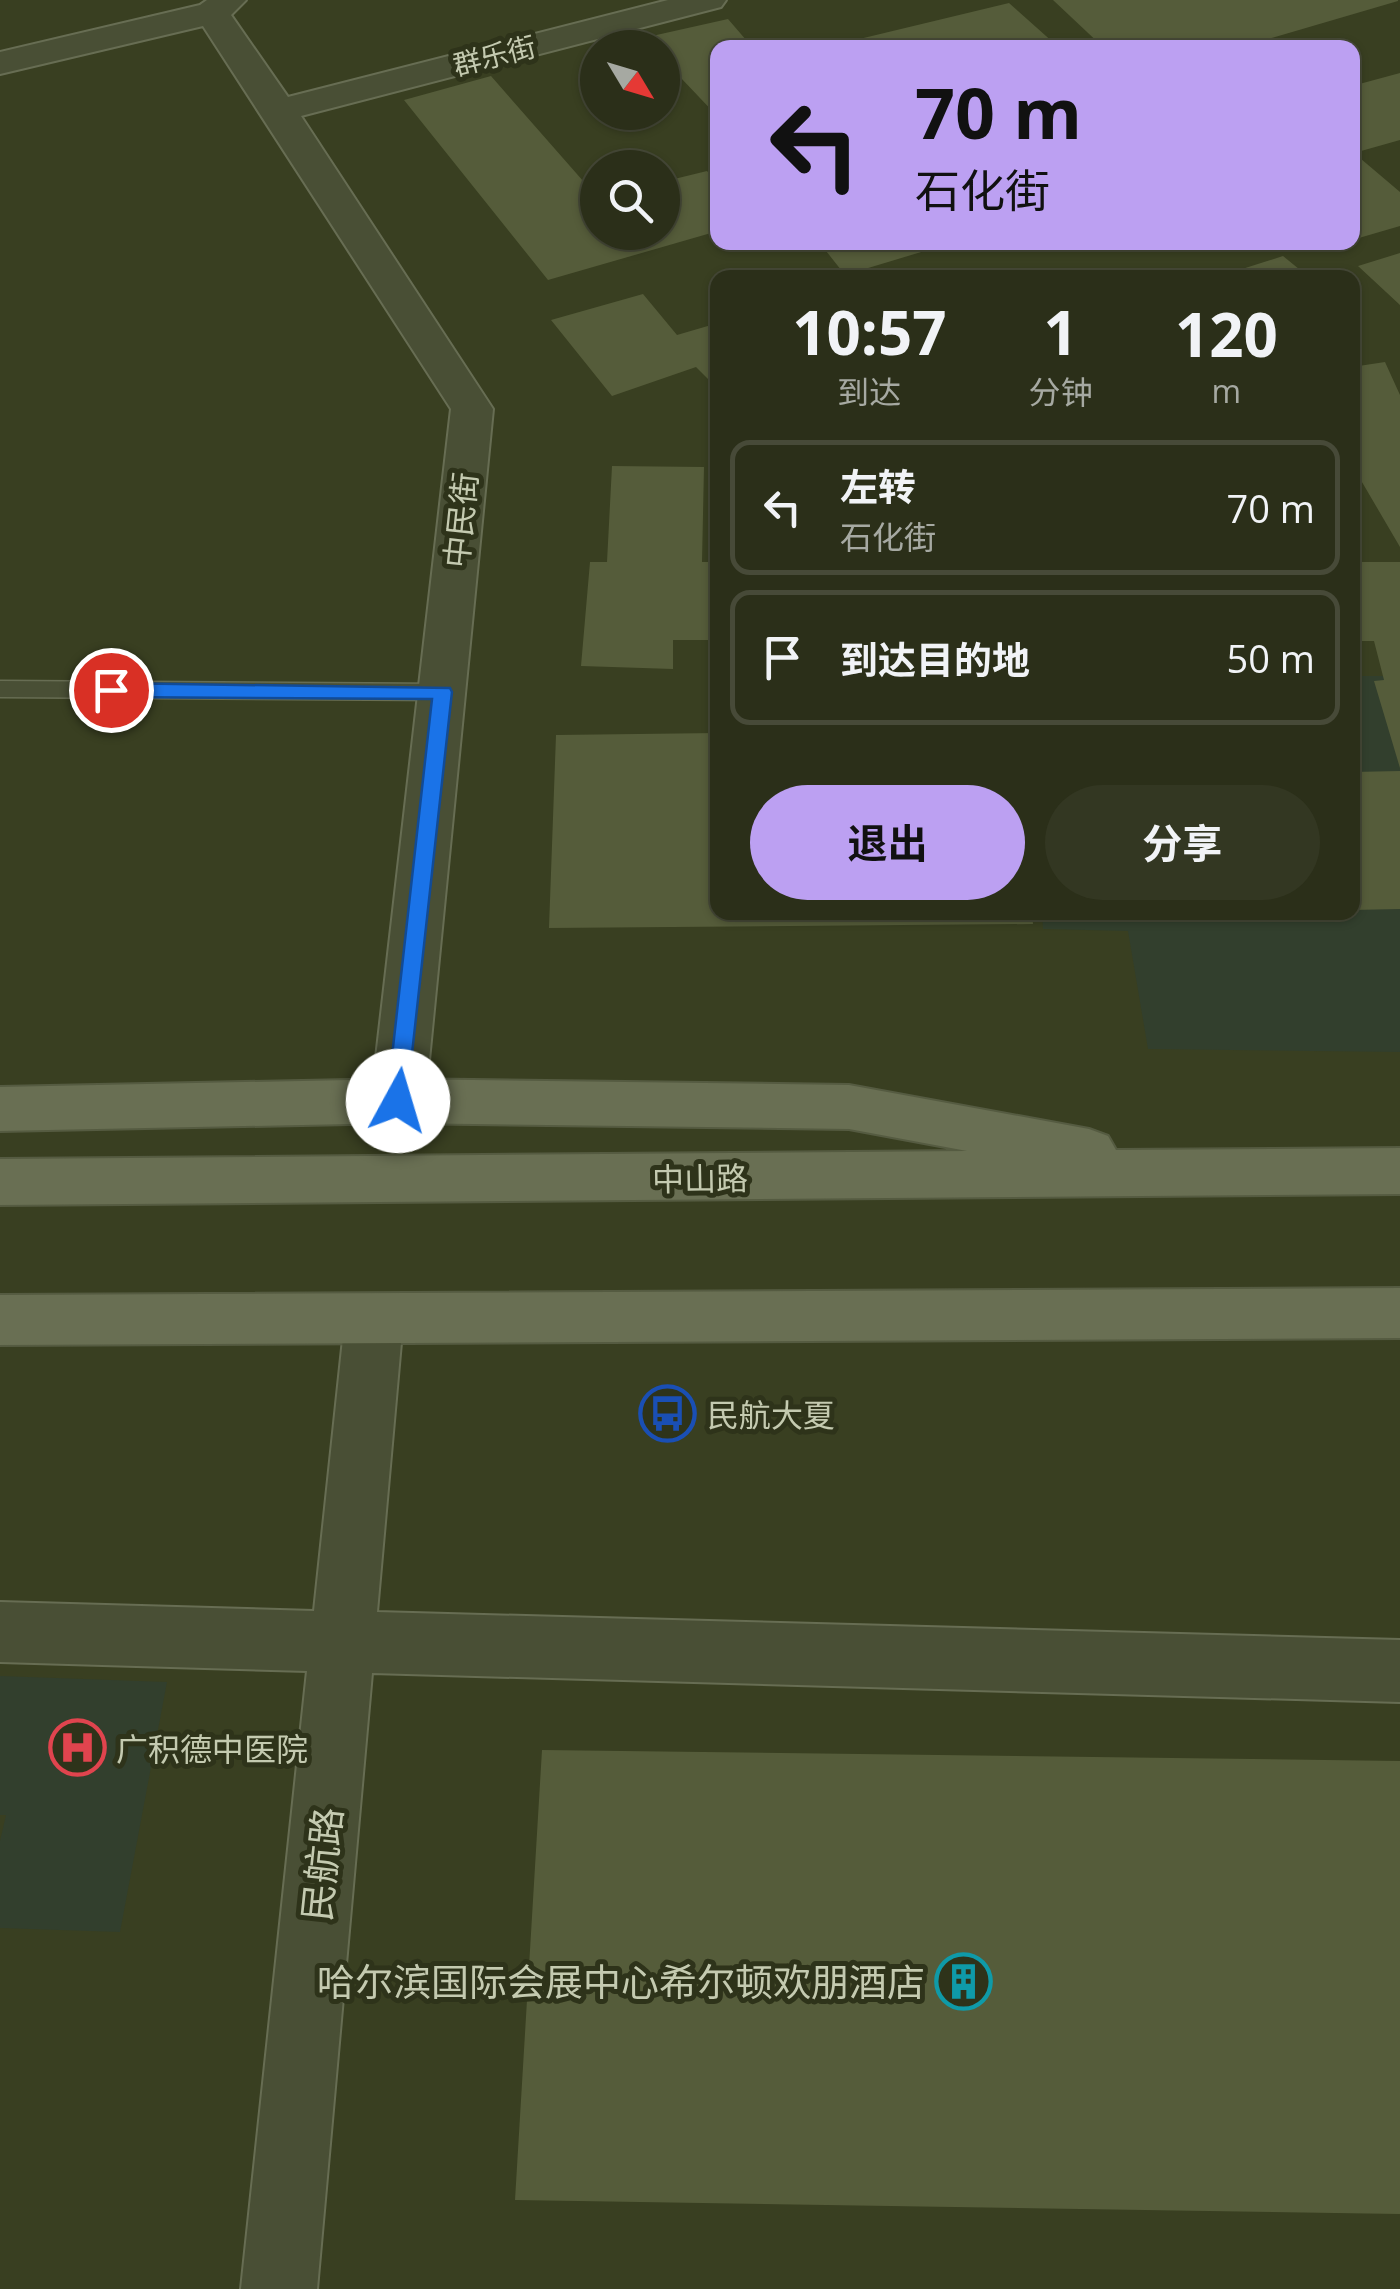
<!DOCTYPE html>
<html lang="zh">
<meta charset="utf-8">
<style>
body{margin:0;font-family:"Open Sans","Noto Sans SC",sans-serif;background:#333722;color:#f1f3f6;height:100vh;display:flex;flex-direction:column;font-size:38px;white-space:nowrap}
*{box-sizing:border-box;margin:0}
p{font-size:32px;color:#a6a9a2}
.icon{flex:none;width:55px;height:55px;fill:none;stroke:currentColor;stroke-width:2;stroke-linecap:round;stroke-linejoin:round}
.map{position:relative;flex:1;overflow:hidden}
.panel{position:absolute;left:710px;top:270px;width:650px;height:650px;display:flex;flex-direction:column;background:#2b2f19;border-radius:20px;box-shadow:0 2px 8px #0004,0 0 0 2px #474a38}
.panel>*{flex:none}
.banner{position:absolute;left:710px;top:40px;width:650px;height:210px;border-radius:20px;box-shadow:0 2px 8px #0004,0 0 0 2px #474a38;background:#bca0f2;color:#111;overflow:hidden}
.needle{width:65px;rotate:128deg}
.controls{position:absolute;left:580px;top:30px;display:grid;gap:20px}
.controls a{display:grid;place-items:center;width:100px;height:100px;border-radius:50%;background:#2b2f19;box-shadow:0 2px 8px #0004,0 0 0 2px #474a38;font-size:50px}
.pin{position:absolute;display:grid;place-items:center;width:85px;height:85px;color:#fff;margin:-42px;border:5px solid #fff;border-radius:50%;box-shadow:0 2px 10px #0007}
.me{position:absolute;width:110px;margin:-55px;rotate:6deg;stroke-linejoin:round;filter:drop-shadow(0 0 8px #0008)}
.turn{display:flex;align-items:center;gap:35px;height:210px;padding:0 40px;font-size:45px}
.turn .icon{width:130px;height:130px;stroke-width:2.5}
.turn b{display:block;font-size:70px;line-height:85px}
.eta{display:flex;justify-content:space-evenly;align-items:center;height:170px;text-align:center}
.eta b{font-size:60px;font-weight:700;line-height:70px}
.cta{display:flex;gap:20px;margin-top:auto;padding:20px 40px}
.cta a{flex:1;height:115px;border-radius:60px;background:#bca0f2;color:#111;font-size:40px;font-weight:700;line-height:115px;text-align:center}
.cta a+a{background:#333722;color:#f1f3f6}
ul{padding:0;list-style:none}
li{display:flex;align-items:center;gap:30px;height:135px;margin:0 20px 15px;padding:0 20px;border:5px solid #474a38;border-radius:20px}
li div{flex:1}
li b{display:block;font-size:38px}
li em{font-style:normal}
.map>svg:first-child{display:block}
.medical{fill:#323f2d}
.building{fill:#555c3a}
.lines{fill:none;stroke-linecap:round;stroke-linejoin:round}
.service-casing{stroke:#676d53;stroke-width:3}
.minor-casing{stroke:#676d53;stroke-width:4}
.primary-casing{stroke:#555b41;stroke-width:4}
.service{fill:#494f35;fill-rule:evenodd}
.minor{fill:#494f35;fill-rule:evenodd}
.primary{fill:#696f53;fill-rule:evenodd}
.route{fill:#1a73e8;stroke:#114b97;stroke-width:2.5}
.labels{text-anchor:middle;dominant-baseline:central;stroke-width:10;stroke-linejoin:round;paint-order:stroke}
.far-street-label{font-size:28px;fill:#c4cab0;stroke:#2e331a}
.street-label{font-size:32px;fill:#c4cab0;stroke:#2e331a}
.poi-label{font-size:32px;fill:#c4cab0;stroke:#2e331a;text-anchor:start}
.near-street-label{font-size:38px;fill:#c4cab0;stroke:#2e331a}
.near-poi-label{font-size:38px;fill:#c4cab0;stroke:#2e331a;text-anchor:end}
</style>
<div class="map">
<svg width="1400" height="2289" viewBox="0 0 1400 2289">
<rect width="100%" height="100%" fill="#393f21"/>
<!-- medical -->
<path class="medical" d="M1353,676H1400V1052L1148,1049L1128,931L1043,929L1042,913L1352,912Z
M0,1676L167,1682L120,1932L0,1928V1841L6,1815H0Z"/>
<!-- building -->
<path class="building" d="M1053,0H1398V1L1238,48H1104Z
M1009,3L1055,44L1042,48H822Z
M728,19L753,48H718V117L662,58V48H653L643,38Z
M1400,73V140L1354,153L1400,192V226L1352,240V86Z
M491,76L598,198V232H662V182L707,171L718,183V231L548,280L404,100Z
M819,242H950L951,243L845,275Z
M1400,253V305L1358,266Z
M1283,256L1310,278H1217V277Z
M643,294L677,335L718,323V389L696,367L612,396L551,320Z
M1385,362L1400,395V547L1352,465V367Z
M612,466L704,467L702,562H718V640H673V669L581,666L590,562H607Z
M1352,562H1400V768L1374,681L1384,680L1374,641H1352Z
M718,733V912H1032L1033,924L549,928L556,735Z
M1400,771V909L1352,910V772Z
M542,1750L1400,1761V2214L515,2200Z"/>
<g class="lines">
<defs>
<path id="service" d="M0,681L443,684L455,692L443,700L0,697Z"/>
<path id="minor" d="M207,0H246L231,15L288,97L668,0H726L721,7L301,116L493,409L425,1101L417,1116L398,1123L379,1116L371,1101L451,409L203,26L0,74V52L200,5Z
M374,1295L395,1302L403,1320L377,1612L1400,1640V1702L372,1673L317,2289H241L307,1671L0,1662V1602L314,1611L345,1320L353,1302Z"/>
<path id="primary" d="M398,1079L849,1085L1089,1129L1108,1136L1116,1150L1400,1148V1194L0,1205V1159L967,1151L849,1129L398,1123L0,1131V1087Z
M1400,1288V1338L0,1345V1295Z"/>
</defs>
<!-- service casing -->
<use href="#service" class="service-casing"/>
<!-- minor casing -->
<use href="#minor" class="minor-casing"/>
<!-- primary casing -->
<use href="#primary" class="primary-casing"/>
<!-- service -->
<use href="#service" class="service"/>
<!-- minor -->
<use href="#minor" class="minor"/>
<!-- primary -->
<use href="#primary" class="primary"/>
</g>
<!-- route -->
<path class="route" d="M111,683L450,688L452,692L406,1108L398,1110L387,1101L432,699L111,697L101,690Z"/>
<!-- icons -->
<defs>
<symbol id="bus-ring" viewBox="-11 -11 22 22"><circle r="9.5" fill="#2e331a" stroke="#1a4fb4" stroke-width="1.5"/><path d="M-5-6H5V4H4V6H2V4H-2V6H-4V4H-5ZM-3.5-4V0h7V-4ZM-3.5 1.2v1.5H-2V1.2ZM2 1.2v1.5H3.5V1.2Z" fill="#1a4fb4"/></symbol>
<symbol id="hospital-ring" viewBox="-11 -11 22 22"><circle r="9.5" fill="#2e331a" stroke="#e0444e" stroke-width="1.5"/><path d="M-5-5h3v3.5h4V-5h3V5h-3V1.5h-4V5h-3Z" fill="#e0444e"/></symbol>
<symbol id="building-ring" viewBox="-11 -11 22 22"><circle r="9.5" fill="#2e331a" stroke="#0f9aa8" stroke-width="1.5"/><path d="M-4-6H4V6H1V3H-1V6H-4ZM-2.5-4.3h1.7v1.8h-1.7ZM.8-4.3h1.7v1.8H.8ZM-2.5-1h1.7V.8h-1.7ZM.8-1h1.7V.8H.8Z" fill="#0f9aa8"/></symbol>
</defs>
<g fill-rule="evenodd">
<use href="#bus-ring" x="636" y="1382" width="63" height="63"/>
<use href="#hospital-ring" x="46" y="1716" width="63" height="63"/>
<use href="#building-ring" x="932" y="1950" width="63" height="63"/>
</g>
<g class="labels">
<!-- far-street labels -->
<g class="far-street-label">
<text transform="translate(494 55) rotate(-14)">群乐街</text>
</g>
<!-- street labels -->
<g class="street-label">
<text transform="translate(460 520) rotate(-84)">中民街</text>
<text transform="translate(700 1178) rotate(-1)">中山路</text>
</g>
<!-- poi labels -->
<g class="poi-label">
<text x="707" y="1414">民航大夏</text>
<text x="116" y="1748">广积德中医院</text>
</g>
<!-- near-street labels -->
<g class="near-street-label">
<text transform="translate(321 1864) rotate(-84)">民航路</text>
</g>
<!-- near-poi labels -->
<g class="near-poi-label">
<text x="925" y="1981">哈尔滨国际会展中心希尔顿欢朋酒店</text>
</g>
</g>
</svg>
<div class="controls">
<a><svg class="needle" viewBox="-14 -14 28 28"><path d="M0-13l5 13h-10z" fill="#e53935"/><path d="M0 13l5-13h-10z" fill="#a6a9a2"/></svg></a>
<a><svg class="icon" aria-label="search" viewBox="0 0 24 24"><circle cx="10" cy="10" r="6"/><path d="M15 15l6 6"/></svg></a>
</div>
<div class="pin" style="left:111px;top:690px;background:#d93025"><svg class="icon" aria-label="arrive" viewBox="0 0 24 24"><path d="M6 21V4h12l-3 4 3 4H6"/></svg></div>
<svg class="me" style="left:398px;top:1101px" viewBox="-20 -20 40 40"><circle r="19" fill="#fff"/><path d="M0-13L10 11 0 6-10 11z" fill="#1a73e8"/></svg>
<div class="banner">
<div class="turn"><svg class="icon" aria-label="left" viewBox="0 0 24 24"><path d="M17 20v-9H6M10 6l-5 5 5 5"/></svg><div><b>70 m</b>石化街</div></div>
</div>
<section class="panel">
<div class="eta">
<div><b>10:57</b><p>到达</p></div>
<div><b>1</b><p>分钟</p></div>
<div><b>120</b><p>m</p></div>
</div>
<ul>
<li><svg class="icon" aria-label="left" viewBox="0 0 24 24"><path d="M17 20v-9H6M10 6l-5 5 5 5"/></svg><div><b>左转</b><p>石化街</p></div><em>70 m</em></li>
<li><svg class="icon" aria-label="arrive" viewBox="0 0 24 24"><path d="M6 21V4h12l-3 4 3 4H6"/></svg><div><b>到达目的地</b></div><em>50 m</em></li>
</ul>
<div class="cta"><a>退出</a><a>分享</a></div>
</section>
</div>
